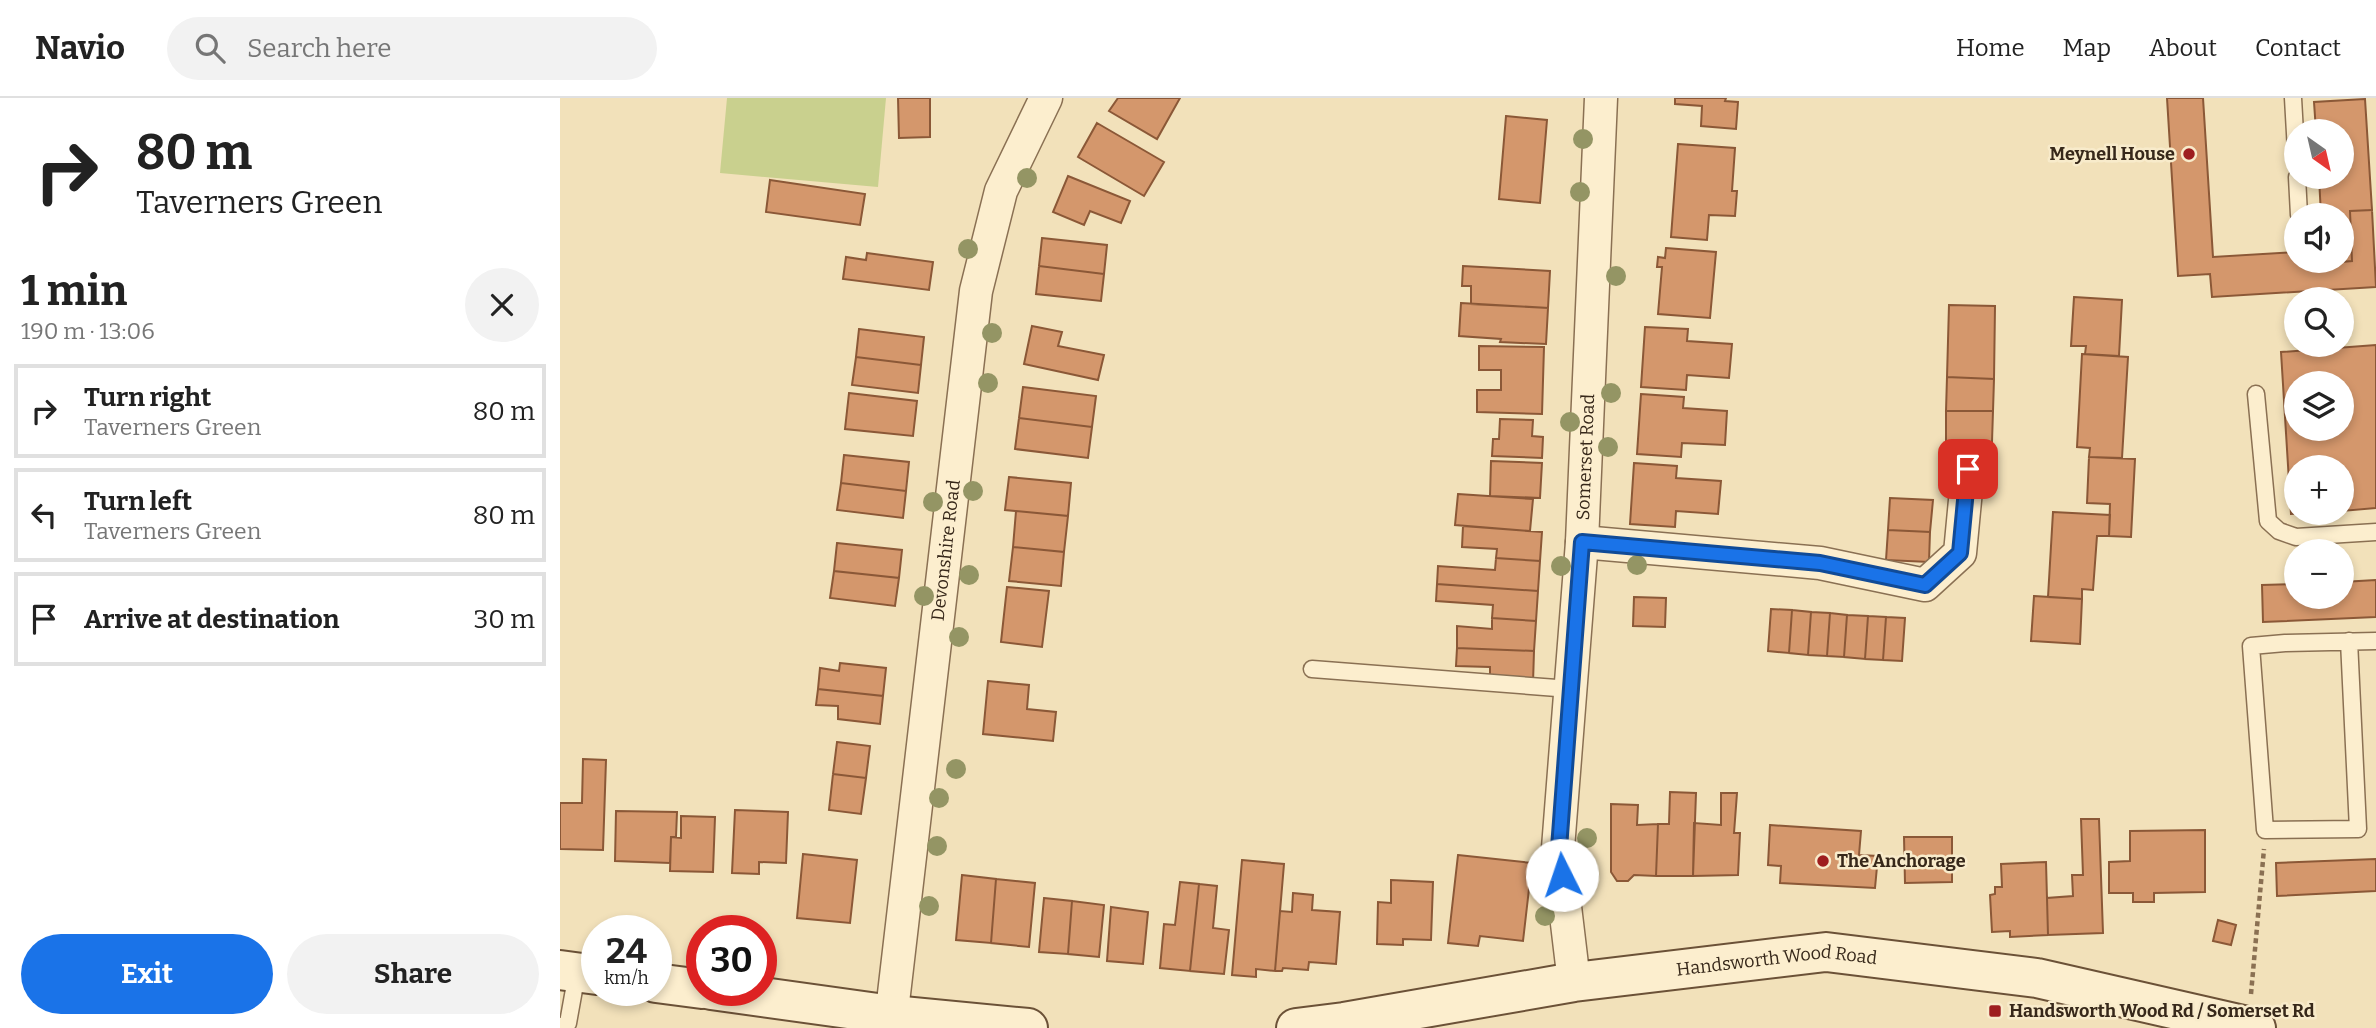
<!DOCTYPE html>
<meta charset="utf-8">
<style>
body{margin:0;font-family:Bitter,serif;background:#f2f2f2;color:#222;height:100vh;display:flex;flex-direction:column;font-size:26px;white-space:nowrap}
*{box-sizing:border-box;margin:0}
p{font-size:23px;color:#767676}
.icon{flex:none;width:38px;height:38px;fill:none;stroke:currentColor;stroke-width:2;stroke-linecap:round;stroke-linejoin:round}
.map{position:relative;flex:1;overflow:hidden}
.side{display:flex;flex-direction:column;background:#fff;width:560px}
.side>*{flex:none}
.banner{background:#fff;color:#222;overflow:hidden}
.needle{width:46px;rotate:146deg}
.controls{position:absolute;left:1724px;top:21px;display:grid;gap:14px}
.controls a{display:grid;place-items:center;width:70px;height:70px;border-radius:50%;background:#fff;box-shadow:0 4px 10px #0003;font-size:35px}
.speed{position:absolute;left:21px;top:817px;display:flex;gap:14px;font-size:35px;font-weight:700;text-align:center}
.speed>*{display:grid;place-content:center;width:91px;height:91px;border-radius:50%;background:#fff;box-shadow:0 4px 10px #0003;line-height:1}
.speed small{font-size:18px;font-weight:400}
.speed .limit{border:10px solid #d22;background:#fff;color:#111}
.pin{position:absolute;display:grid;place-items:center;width:60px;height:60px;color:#fff;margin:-30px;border-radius:14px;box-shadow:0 4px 10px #0006}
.me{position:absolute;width:77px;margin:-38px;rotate:356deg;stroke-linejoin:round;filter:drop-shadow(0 0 5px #0008)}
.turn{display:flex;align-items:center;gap:24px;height:147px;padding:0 21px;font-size:32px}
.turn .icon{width:91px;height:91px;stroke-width:2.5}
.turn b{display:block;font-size:49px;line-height:60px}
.round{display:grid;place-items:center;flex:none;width:74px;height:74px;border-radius:37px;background:#f2f2f2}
.overview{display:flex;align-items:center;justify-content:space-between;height:119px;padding:0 21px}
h1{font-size:42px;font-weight:700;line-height:52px}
.primary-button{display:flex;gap:14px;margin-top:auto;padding:14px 21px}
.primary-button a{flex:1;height:80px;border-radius:42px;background:#1a73e8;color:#fff;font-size:28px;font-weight:700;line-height:80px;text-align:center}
.primary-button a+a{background:#f2f2f2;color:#222}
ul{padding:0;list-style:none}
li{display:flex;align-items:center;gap:21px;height:94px;margin:0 14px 10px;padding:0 7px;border:4px solid #e0e0e0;border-radius:0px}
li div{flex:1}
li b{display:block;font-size:26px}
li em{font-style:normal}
header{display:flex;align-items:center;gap:42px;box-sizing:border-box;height:98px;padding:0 35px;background:#fff;border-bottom:2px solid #e0e0e0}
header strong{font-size:33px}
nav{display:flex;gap:38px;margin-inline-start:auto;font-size:24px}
.search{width:490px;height:63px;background:#f2f2f2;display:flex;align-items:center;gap:18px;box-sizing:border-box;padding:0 24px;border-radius:38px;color:#767676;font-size:26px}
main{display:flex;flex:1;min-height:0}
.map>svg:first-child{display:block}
.green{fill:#c9d08e}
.building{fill:#d4976c;stroke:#8b5837;stroke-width:2;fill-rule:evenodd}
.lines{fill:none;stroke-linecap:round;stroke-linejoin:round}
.lane-casing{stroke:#8a7053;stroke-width:19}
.street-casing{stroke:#8a7053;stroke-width:35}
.secondary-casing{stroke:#6b5137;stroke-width:42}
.path{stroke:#8a7053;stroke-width:4.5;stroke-dasharray:5 3.5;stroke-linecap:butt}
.lane{stroke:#fceece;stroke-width:16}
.street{stroke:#fceece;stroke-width:32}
.secondary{stroke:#fceece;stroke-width:38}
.tree{fill:#949564}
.route-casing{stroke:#114b97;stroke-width:18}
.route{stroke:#1a73e8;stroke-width:12}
.poi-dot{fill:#9e1e1f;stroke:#f8ebcb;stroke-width:2.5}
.labels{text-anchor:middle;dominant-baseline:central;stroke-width:5;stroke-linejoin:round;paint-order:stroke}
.poi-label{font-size:18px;font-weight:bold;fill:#37281a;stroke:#f8ebcb;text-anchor:start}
.street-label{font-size:18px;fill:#37281a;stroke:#f8ebcb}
</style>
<header>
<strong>Navio</strong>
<div class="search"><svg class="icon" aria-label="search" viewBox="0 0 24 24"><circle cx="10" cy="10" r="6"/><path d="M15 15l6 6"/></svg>Search here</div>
<nav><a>Home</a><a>Map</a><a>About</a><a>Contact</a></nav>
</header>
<main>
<section class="side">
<div class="banner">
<div class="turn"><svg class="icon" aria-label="right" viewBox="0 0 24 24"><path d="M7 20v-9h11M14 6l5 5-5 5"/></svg><div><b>80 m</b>Taverners Green</div></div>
</div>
<div class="overview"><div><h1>1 min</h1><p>190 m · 13:06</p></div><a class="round"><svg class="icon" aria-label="close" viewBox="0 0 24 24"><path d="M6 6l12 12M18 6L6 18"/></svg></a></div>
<ul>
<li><svg class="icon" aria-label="right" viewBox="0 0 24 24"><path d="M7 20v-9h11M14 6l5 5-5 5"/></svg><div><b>Turn right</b><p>Taverners Green</p></div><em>80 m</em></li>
<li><svg class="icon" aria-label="left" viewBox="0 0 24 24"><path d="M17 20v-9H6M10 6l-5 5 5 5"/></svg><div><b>Turn left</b><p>Taverners Green</p></div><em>80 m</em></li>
<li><svg class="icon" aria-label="arrive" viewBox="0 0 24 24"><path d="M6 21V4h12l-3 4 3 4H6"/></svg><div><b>Arrive at destination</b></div><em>30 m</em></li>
</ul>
<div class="primary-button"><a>Exit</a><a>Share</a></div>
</section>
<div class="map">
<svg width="1816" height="930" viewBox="0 0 1816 930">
<rect width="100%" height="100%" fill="#f2e1ba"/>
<!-- green -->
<path class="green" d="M167,0H326L318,89L160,75Z"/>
<!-- building -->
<path class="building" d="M338,0H370V39L339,40Z
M558,0H620L597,41L549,13Z
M1115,0H1166L1165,3L1178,4L1176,31L1141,28L1142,8L1115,6Z
M1607,0H1643L1653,159L1736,154V163H1770V165L1792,163L1790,113L1812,112L1816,189L1652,199L1650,176L1618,178Z
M1805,1L1812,112L1790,113L1792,163L1770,165V163H1782V117H1761L1759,79H1782V33H1756L1754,4Z
M946,18L987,22L980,105L939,101Z
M537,25L604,64L584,98L518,59Z
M1118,46L1175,50L1172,93H1177L1175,118L1149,117L1147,142L1111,139Z
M508,78L570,103L561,125L530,113L524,127L493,114Z
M210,82L305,96L300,127L206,114Z
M482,140L547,147L544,176L479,168Z
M1106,150L1156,154L1150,220L1098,216L1102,169H1097L1098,159L1105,160Z
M307,155L373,164L369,192L283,181L286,159L306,162Z
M479,168L544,176L541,203L476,196Z
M903,168L990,173L988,210L911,206V188H902Z
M1514,199L1562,202L1559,258L1525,256L1526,248H1511Z
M901,205L988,210L986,246L940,244L941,241L899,238Z
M1389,207L1435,208L1434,281L1387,279Z
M472,228L502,234L498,248L544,257L538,282L464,266Z
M1085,229L1128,231L1127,243L1172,246L1169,280L1127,277L1126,292L1081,289Z
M299,231L364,239L361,267L296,259Z
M1816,247V410L1782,413V369H1736V415H1752L1731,416L1721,254ZM1736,285H1782V331H1736Z
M919,248L984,249L982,316L917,314V292H941V272H919Z
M1522,256L1568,259L1562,360L1529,359L1530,350L1517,349Z
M296,259L361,267L358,295L292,287Z
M1387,279L1434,281L1433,313H1386Z
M463,289L536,298L532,329L459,320Z
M289,295L357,303L353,338L285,331Z
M1081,296L1124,299L1123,310L1167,313L1165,347L1122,345L1121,359L1077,356Z
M1386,313H1433L1432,344L1386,343Z
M459,320L532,329L528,360L455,351Z
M940,321L973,322L972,338L983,339L982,360L932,358L933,341H939Z
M284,357L349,364L346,393L281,385Z
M1529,359L1575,361L1571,439L1549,438L1550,406L1527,405Z
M931,363L982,365L980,400L930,398Z
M1074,365L1117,368L1116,380L1161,383L1158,416L1116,413L1115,429L1070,426Z
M449,379L511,385L508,418L445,412Z
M281,385L346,393L343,420L277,412Z
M898,396L973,401L970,433L895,427Z
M1330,400L1373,402L1370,434L1328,432Z
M456,413L508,418L504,454L453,449Z
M1493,414L1550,417L1549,438H1537L1533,492L1522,491V501L1488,499Z
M903,428L982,434L980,463L936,460L937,451L902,449Z
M1328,432L1370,434L1369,464L1326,462Z
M277,445L342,452L339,480L274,473Z
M453,449L504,454L501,488L449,483Z
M936,460L980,463L978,493L877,486L878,468L935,472Z
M274,473L339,480L335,508L270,500Z
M1816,482V519L1703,524L1702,487L1736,486V499H1782V484Z
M877,486L978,493L976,523L932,520L933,507L876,503Z
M447,489L489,493L482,549L441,544Z
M1474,498L1522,501L1520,546L1471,543Z
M1074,499L1106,500L1105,529L1073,528Z
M1211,511L1232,512L1229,555L1208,553Z
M1232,512L1251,514L1248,557L1229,555Z
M1251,514L1270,515L1267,558L1248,557Z
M1270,515L1287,517L1284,559L1267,558Z
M1287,517L1308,518L1305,561L1284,559Z
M1308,518L1326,519L1323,562L1305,561Z
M1326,519L1345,520L1342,563L1323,562Z
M932,520L976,523L974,553L897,550V528L932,531Z
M897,550L974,553L973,585L930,584V569L896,568Z
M280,565L326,570L323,598L258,591L260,570L279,573Z
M428,583L469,587L467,611L496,614L493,643L423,636Z
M258,591L323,598L320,626L278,621V608L256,607Z
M277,644L310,648L306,680L273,676Z
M23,661L46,662L43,752L0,751V705H22Z
M273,676L306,680L301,716L269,712Z
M1110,694L1136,695L1133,778H1096L1098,726H1109Z
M1161,695H1177L1174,735H1180L1178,777L1133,778L1134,725L1161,727Z
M1051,706L1078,707L1077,727L1098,726L1096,778L1074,777L1068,783H1057L1051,774Z
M175,712L228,714L226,765L199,764V776L172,775Z
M56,713L117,714L116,739H111L110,765L55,763Z
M121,718L155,719L153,774L110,773L111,739L121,740Z
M1521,721H1539L1543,835L1488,837L1487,800L1513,798L1512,777H1523Z
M1210,727L1301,733L1299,757L1318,758L1315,790L1220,785L1221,768L1208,767Z
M1645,732V794L1594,795V804H1573V795H1549V764L1570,763V733Z
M1344,739H1392V784L1345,785Z
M243,756L297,762L290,825L237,820Z
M898,757L972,765L963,843L920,838L918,848L888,845Z
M1816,761V793L1717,798L1716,765Z
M682,762L724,766L715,873L696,871V879L672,877Z
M1486,764L1488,837L1450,839V833L1432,834L1430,797L1435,796V789H1442L1441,766Z
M402,777L436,781L431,845L396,842Z
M436,781L475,785L469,849L431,845Z
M831,782L873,784L871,842L843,841V847L817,846L818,804L831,805Z
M620,784L639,786L630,873L600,870L604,826L615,827Z
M639,786L657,788L653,830L669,832L664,876L630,873Z
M733,795L753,797L752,812L780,814L776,866L749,864L748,872L723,870L722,873H715L720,813L732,814Z
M484,800L512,803L508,856L479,854Z
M512,803L544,807L539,859L508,856Z
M551,809L588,814L583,866L547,863Z
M1658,822L1676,827L1671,847L1653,843Z"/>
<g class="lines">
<defs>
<path id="lane" d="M1733,0L1736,53
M1737,79L1739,117
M1696,296L1708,423L1719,433L1736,439L1816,434
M1789,543L1798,731L1705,732L1691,548L1725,545L1816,543
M752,571L1010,591
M0,929L8,925L17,875"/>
<g id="street">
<path d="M1022,444L1260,465L1365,487L1400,455L1408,371"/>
<path id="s1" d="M1014,884L998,750L1022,444L1041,0"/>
<path id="s2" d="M330,930L416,193L441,93L486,0"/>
</g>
<g id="secondary">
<path d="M0,872L37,877"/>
<path d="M96,885L142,891"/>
<path d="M151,892L332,917L468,930"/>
<path id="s3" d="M736,930L784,924L1014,884L1266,854L1477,880L1696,930"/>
</g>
</defs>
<!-- lane casing -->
<use href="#lane" class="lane-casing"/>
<!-- street casing -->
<use href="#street" class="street-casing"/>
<!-- secondary casing -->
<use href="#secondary" class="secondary-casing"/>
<!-- path -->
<path class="path" d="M1691,896L1704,751"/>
<!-- lane -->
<use href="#lane" class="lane"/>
<!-- street -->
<use href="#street" class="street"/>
<!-- secondary -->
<use href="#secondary" class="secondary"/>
</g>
<!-- trees -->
<g class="tree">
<circle cx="1023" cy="41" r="10"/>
<circle cx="467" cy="80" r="10"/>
<circle cx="1020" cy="94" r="10"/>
<circle cx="408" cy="151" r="10"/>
<circle cx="1056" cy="178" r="10"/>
<circle cx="432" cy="235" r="10"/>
<circle cx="428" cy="285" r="10"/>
<circle cx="1051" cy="295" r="10"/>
<circle cx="1010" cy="324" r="10"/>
<circle cx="1048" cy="349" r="10"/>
<circle cx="413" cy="393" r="10"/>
<circle cx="373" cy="404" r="10"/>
<circle cx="1077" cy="467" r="10"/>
<circle cx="1001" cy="468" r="10"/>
<circle cx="409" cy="477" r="10"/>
<circle cx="364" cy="498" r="10"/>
<circle cx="399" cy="539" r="10"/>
<circle cx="396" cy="671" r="10"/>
<circle cx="379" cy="700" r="10"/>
<circle cx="1027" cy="740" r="10"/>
<circle cx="377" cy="748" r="10"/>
<circle cx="369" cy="808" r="10"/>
<circle cx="985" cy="818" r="10"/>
</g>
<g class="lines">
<defs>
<path id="route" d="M1002,777L999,750L1022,444L1260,465L1365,487L1400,455L1408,371"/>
</defs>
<!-- route casing -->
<use href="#route" class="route-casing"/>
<!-- route -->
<use href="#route" class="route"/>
</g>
<!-- markers -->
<g class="poi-dot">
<circle cx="1629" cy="56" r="7"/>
<circle cx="1263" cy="763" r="7"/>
<rect x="1428" y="906" width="14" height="14" rx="3.5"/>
</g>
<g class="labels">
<!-- poi labels -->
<g class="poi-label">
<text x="1615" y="56" text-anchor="end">Meynell House</text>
<text x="1277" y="763">The Anchorage</text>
<text x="1449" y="913">Handsworth Wood Rd / Somerset Rd</text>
</g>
<!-- street labels -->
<g class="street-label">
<text stroke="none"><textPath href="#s1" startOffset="527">Somerset Road</textPath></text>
<text stroke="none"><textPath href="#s2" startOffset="481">Devonshire Road</textPath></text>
<text stroke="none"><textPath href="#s3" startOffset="486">Handsworth Wood Road</textPath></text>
</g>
</g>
</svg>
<div class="controls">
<a><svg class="needle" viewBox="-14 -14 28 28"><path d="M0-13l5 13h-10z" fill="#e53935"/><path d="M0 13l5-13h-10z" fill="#767676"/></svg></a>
<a><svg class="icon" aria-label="sound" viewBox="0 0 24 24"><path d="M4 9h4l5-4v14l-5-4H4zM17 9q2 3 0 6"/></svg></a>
<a><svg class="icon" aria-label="search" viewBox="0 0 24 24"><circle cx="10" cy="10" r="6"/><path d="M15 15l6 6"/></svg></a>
<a><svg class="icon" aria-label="layers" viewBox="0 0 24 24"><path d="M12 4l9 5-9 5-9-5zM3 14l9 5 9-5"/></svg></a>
<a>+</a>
<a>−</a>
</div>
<div class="speed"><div>24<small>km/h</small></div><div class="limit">30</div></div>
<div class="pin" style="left:1408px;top:371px;background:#d93025"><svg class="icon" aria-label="arrive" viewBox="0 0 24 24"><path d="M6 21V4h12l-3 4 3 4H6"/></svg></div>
<svg class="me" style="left:1002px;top:777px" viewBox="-20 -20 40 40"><circle r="19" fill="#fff"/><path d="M0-13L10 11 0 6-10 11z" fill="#1a73e8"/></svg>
</div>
</main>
